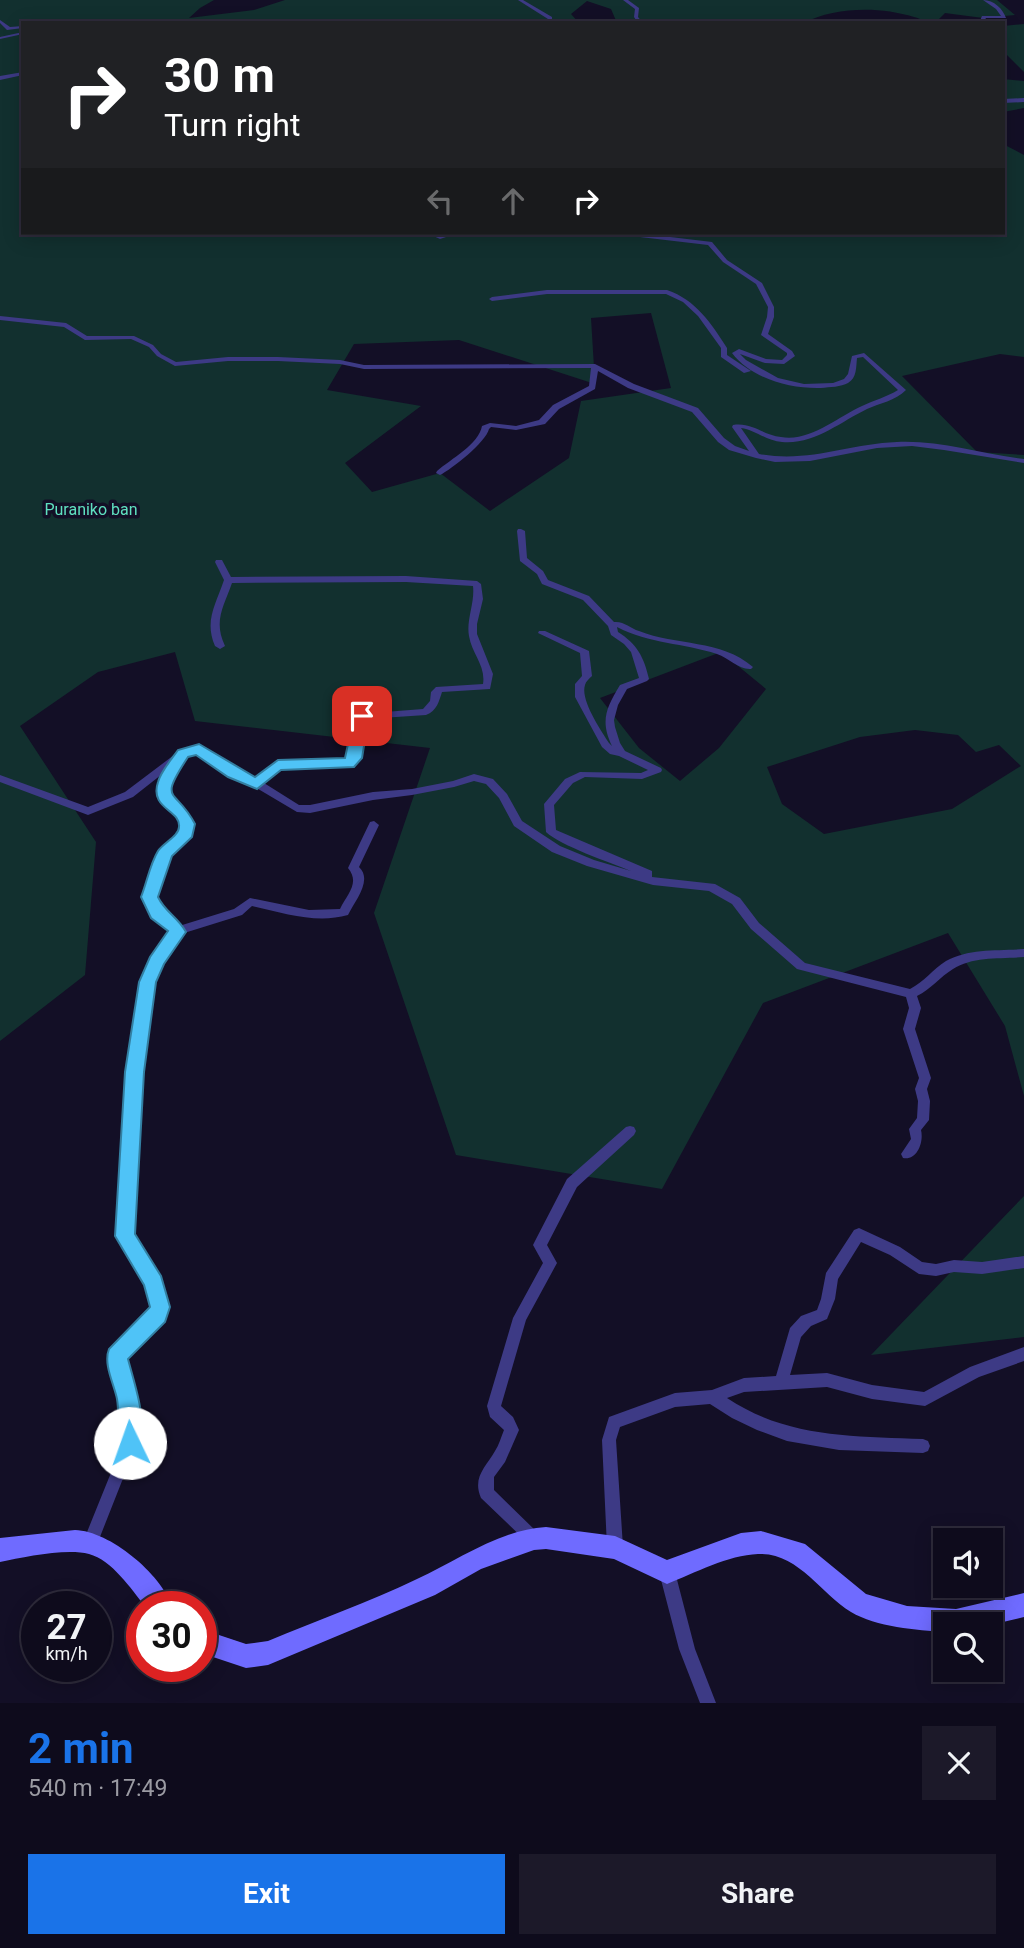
<!DOCTYPE html>
<meta charset="utf-8">
<style>
body{margin:0;font-family:Roboto,sans-serif;background:#1c1929;color:#f1f3f6;height:100vh;display:flex;flex-direction:column;font-size:26px;white-space:nowrap}
*{box-sizing:border-box;margin:0}
p{font-size:23px;color:#9b9ba3}
.icon{flex:none;width:38px;height:38px;fill:none;stroke:currentColor;stroke-width:2;stroke-linecap:round;stroke-linejoin:round}
.map{position:relative;height:1703px;overflow:hidden}
.drawer{display:flex;flex-direction:column;background:#0e0b1c;flex:1}
.drawer>*{flex:none}
.guide{position:absolute;left:21px;top:21px;width:984px;height:214px;border-radius:0px;box-shadow:0 4px 18px #0003,0 0 0 2px #2e2b3b;background:#202124;color:#fff;overflow:hidden}
.tools{position:absolute;left:933px;top:1528px;display:grid;gap:14px}
.tools a{display:grid;place-items:center;width:70px;height:70px;border-radius:0px;background:#0e0b1c;box-shadow:0 4px 18px #0003,0 0 0 2px #2e2b3b;font-size:35px}
.speed{position:absolute;left:21px;top:1591px;display:flex;gap:14px;font-size:35px;font-weight:700;text-align:center}
.speed>*{display:grid;place-content:center;width:91px;height:91px;border-radius:50%;background:#0e0b1c;box-shadow:0 4px 18px #0003,0 0 0 2px #2e2b3b;line-height:1}
.speed small{font-size:18px;font-weight:400}
.speed .limit{border:10px solid #d22;background:#fff;color:#111}
.pin{position:absolute;display:grid;place-items:center;width:60px;height:60px;color:#fff;margin:-30px;border-radius:14px;box-shadow:0 4px 10px #0006}
.me{position:absolute;width:77px;margin:-38px;rotate:357deg;stroke-linejoin:round;filter:drop-shadow(0 0 5px #0008)}
.turn{display:flex;align-items:center;gap:24px;height:147px;padding:0 28px;font-size:32px}
.turn .icon{width:91px;height:91px;stroke-width:2.5}
.turn b{display:block;font-size:49px;line-height:60px}
.lanes{display:flex;align-items:center;height:66px;padding:0 28px;background:#0003;justify-content:center;gap:35px;direction:ltr}
.lanes .off{opacity:.35}
.round{display:grid;place-items:center;flex:none;width:74px;height:74px;border-radius:0px;background:#1c1929}
.headline{display:flex;align-items:center;justify-content:space-between;height:119px;padding:0 28px}
h1{font-size:42px;font-weight:700;line-height:52px;color:#1a73e8}
.button{display:flex;gap:14px;margin-top:auto;padding:14px 28px}
.button a{flex:1;height:80px;border-radius:0px;background:#1a73e8;color:#fff;font-size:28px;font-weight:700;line-height:80px;text-align:center}
.button a+a{background:#1c1929;color:#f1f3f6}
.map>svg:first-child{display:block}
.green{fill:#12302f;fill-rule:evenodd}
.lines{fill:none;stroke-linecap:round;stroke-linejoin:round}
.street{fill:#3d3a85;fill-rule:evenodd}
.secondary{fill:#6f6bff;fill-rule:evenodd}
.route{fill:#4fc3f7;stroke:#337fa1;stroke-width:2}
.labels{text-anchor:middle;dominant-baseline:central;stroke-width:7;stroke-linejoin:round;paint-order:stroke}
.far-park-label{font-size:16px;fill:#5fe0c0;stroke:#130f26}
</style>
<div class="map">
<svg width="1024" height="1703" viewBox="0 0 1024 1703">
<rect width="100%" height="100%" fill="#130f26"/>
<!-- green -->
<path class="green" d="M0,0H214L200,8L189,18L254,10L285,0H997L1015,15L983,18L945,13L935,23C926,23 922,19 914,17C879,6 835,7 803,23H617L611,9L587,1L571,14L579,23H23V233H1003V144L1024,155V357L1000,354L902,376L977,452L1024,455V1096L1005,1026L948,933L763,1003L662,1189L456,1155L374,913L430,748L195,721L175,652L98,672L20,726L96,842L85,975L0,1041ZM651,313L671,388L581,401L569,458L490,511L440,473L372,492L345,463L421,406L327,390L354,344L459,340L595,384L591,318ZM721,652L766,689L719,748L680,781L639,748L600,698ZM915,730L958,735L976,752L999,745L1021,766L952,809L824,834L782,804L767,767L860,737Z
M1024,24V72L1003,51V26Z
M1003,79L1024,81V108L1003,112Z
M1024,1196V1337L871,1355Z"/>
<g class="lines">
<!-- street -->
<path class="street" d="M518,0H523L552,17V23H548V19Z
M623,0H628L639,8L638,17L643,23H638L634,17L635,9Z
M983,0C994,0 1003,9 1006,18H986L983,23H979L982,16H1001L996,9Z
M0,20L10,27L23,26V28L7,30L0,23Z
M23,32V34L0,39V37Z
M23,72V75L0,80V76Z
M1024,98V102L1003,103V99Z
M427,233C432,232 437,235 442,235V233H448L449,236L440,239Z
M620,233H637L712,242L727,260L762,283L774,307V317L768,334L792,351L795,356L784,364L765,363L740,354L746,360L778,378L804,384L833,383L844,379L848,374L852,356L864,353L906,390C895,401 880,403 867,409C840,422 814,445 782,442C767,441 755,430 741,428L759,454C810,463 847,444 897,442C940,440 981,454 1024,459V463L944,450L912,446L877,448L810,461L775,462L756,458L729,450L718,442L692,412L628,388L598,371L595,389L559,409L545,424L516,430L491,427L489,429C486,442 452,469 440,475L436,473L437,471C451,459 479,444 482,426L490,423L516,426L539,420L553,405L589,386L591,368L364,369L340,364L278,361H228L175,366L157,356L149,347L131,339L85,340L64,327L0,320V316L66,323L87,336H134L153,345L161,354L176,362L228,357H278L340,360L364,365L595,364L634,384L698,408L724,438L735,446L749,451L732,427L733,425C752,422 763,435 781,437C811,442 837,417 862,406C874,400 887,397 898,390L863,357L857,358C856,367 857,378 848,383C841,387 830,387 821,388C790,389 752,379 732,353L739,349L766,359L782,360L787,355V353L761,335L767,317L768,307L756,284L723,262L708,245L623,235Z
M547,290H667C696,300 711,323 727,348V355L751,371L744,373L721,357V348L698,316L683,302L666,294H547L492,301L489,299L492,297Z
M518,529H521L525,531L527,558L543,571L548,580L589,596L614,622C624,621 630,628 639,631C676,646 721,639 753,667L751,669C739,670 729,658 717,654C684,643 649,644 617,627L618,632C637,644 644,657 649,679L647,681L627,689L618,705L614,720L615,727L620,743L625,751L661,768L662,770L661,772L642,779L585,777L573,783L554,805L556,830L652,871V877L715,884L740,898L759,923L805,963L910,989C924,982 933,969 946,961C969,948 998,951 1024,949V957C1001,959 973,956 953,969C940,977 931,989 917,996L921,1008L915,1029L931,1078L927,1089L930,1101L929,1120L921,1130C924,1142 917,1161 903,1158L901,1154L911,1139L909,1129L917,1118L918,1101L915,1089L919,1078L903,1029L909,1008L906,997L797,969L751,929L732,904L709,891L653,885L587,866L552,852L514,826L499,798L486,784L474,781L454,787L412,795L373,800L310,813L297,812L253,786L229,775L198,753C187,757 183,761 177,770C155,799 189,805 192,833L170,855L155,897L160,905L179,926L234,909L250,898L309,910L340,909C348,893 360,883 348,868L370,822L374,821L379,825L359,867C373,880 355,901 348,915C316,924 284,913 252,906L242,915L181,934L155,975L147,1003L144,1027L139,1077L132,1233C135,1246 144,1255 151,1266C183,1313 156,1325 125,1358L135,1401L137,1443L96,1547L91,1550L86,1547L83,1542L123,1443L121,1401L110,1356L112,1351L151,1312C156,1281 126,1262 118,1233L127,1077L136,1003L144,975L171,931L152,911L145,897L160,853L182,832C179,804 146,804 166,771L133,797L88,815L0,782V775L88,807L125,792L174,755L199,746L237,771L256,779L274,763L277,762L346,760L349,757L359,714L423,709L430,701L431,692L436,687L483,684C486,666 472,654 469,636C466,620 475,603 473,586L406,582L232,583C224,606 213,621 225,646L220,649L215,646C204,621 216,604 224,580L215,562L216,560H222L231,577L406,576L477,581L481,584L483,599L477,624V634L493,674L490,689L442,692C439,701 437,711 426,715L366,719L359,758L352,765L280,768L264,783L299,805H310L373,792L412,789L453,781L474,774L493,779L507,794L522,821L560,846L594,860L631,871C609,862 561,846 546,832L544,804L565,779L580,772L641,773L648,770L619,756L610,754L602,747L575,697V684L582,676L580,653L538,633L539,631H545L589,651L592,676C589,679 586,681 585,685C580,700 601,730 609,743L612,746C600,721 606,708 620,685L639,678L631,652L624,644L611,635L608,626L583,600L542,584L537,574L520,561L517,531Z
M630,1126L634,1127L636,1131L634,1135L577,1187L547,1245L557,1263L526,1320L501,1406L513,1417L519,1430L505,1462L494,1477V1490L539,1534L542,1539L539,1544L534,1547L529,1544L481,1498C472,1477 486,1467 495,1451C499,1445 501,1437 504,1430L490,1417L487,1406L513,1318L543,1263L533,1245L535,1241L567,1179L626,1127Z
M859,1228L900,1247L922,1262L936,1264L954,1260L982,1262L1024,1256V1268L982,1274L954,1272L936,1276L919,1274L890,1255L861,1242L838,1279L835,1299L827,1319L811,1326L801,1337L790,1375L827,1373L872,1385L924,1392L970,1367L1024,1347V1361L979,1377L925,1406L872,1399L827,1387L744,1392L727,1398C787,1438 853,1436 923,1439L928,1441L930,1446L928,1451L923,1453L839,1450L787,1441L757,1430L732,1418L710,1404L675,1407L620,1427L616,1440L623,1547L620,1552L615,1555L610,1552L607,1547L602,1440L609,1417L675,1393L712,1390L744,1378L776,1376L790,1328L801,1316L817,1310L821,1299L826,1273L854,1230Z
M667,1564L672,1567L675,1572L695,1649L716,1703H700L679,1649L659,1572L662,1567Z"/>
<!-- secondary -->
<path class="secondary" d="M546,1527L615,1536L667,1560L741,1533L761,1531L805,1544L866,1594L907,1606L956,1609L1024,1593V1617L990,1625L945,1624V1632C917,1630 876,1627 851,1612C821,1594 798,1552 758,1554C728,1555 695,1573 667,1584L614,1559L546,1549L534,1550L481,1569L435,1595L268,1665L246,1668L201,1653V1629L246,1644L268,1641C318,1620 369,1602 417,1579C459,1560 499,1530 546,1527Z
M75,1530C110,1531 161,1574 172,1606H145C131,1589 112,1560 89,1554C66,1548 24,1557 0,1562V1538Z"/>
</g>
<!-- route -->
<path class="route" d="M362,711L369,716L362,758L354,767L281,770L257,789L228,777L196,755L188,757C157,804 176,787 195,824L192,837L172,856L158,897C165,912 178,917 186,932L164,964L156,982L144,1072L135,1234L161,1276L170,1307L165,1322L128,1359C135,1386 149,1424 138,1451L130,1454L122,1451C115,1434 120,1416 117,1399C114,1384 103,1364 109,1349L150,1307L144,1285L115,1236L125,1072L139,982L150,957L168,931L151,918L141,897C147,882 150,864 158,851C163,843 179,836 179,827C181,810 149,809 158,782C161,771 171,760 178,750L199,744L255,777L278,760L345,758L354,716Z"/>
<g class="labels">
<!-- far-park labels -->
<g class="far-park-label">
<text x="91" y="509">Puraniko ban</text>
</g>
</g>
</svg>
<div class="tools">
<a><svg class="icon" aria-label="sound" viewBox="0 0 24 24"><path d="M4 9h4l5-4v14l-5-4H4zM17 9q2 3 0 6"/></svg></a>
<a><svg class="icon" aria-label="search" viewBox="0 0 24 24"><circle cx="10" cy="10" r="6"/><path d="M15 15l6 6"/></svg></a>
</div>
<div class="speed"><div>27<small>km/h</small></div><div class="limit">30</div></div>
<div class="pin" style="left:362px;top:716px;background:#d93025"><svg class="icon" aria-label="arrive" viewBox="0 0 24 24"><path d="M6 21V4h12l-3 4 3 4H6"/></svg></div>
<svg class="me" style="left:130px;top:1443px" viewBox="-20 -20 40 40"><circle r="19" fill="#fff"/><path d="M0-13L10 11 0 6-10 11z" fill="#4fc3f7"/></svg>
<div class="guide">
<div class="turn"><svg class="icon" aria-label="right" viewBox="0 0 24 24"><path d="M7 20v-9h11M14 6l5 5-5 5"/></svg><div><b>30 m</b>Turn right</div></div>
<div class="lanes"><svg class="icon off" aria-label="left" viewBox="0 0 24 24"><path d="M17 20v-9H6M10 6l-5 5 5 5"/></svg><svg class="icon off" aria-label="ahead" viewBox="0 0 24 24"><path d="M12 20V5M6 11l6-6 6 6"/></svg><svg class="icon" aria-label="right" viewBox="0 0 24 24"><path d="M7 20v-9h11M14 6l5 5-5 5"/></svg></div>
</div>
</div>
<section class="drawer">
<div class="headline"><div><h1>2 min</h1><p>540 m · 17:49</p></div><a class="round"><svg class="icon" aria-label="close" viewBox="0 0 24 24"><path d="M6 6l12 12M18 6L6 18"/></svg></a></div>
<div class="button"><a>Exit</a><a>Share</a></div>
</section>
